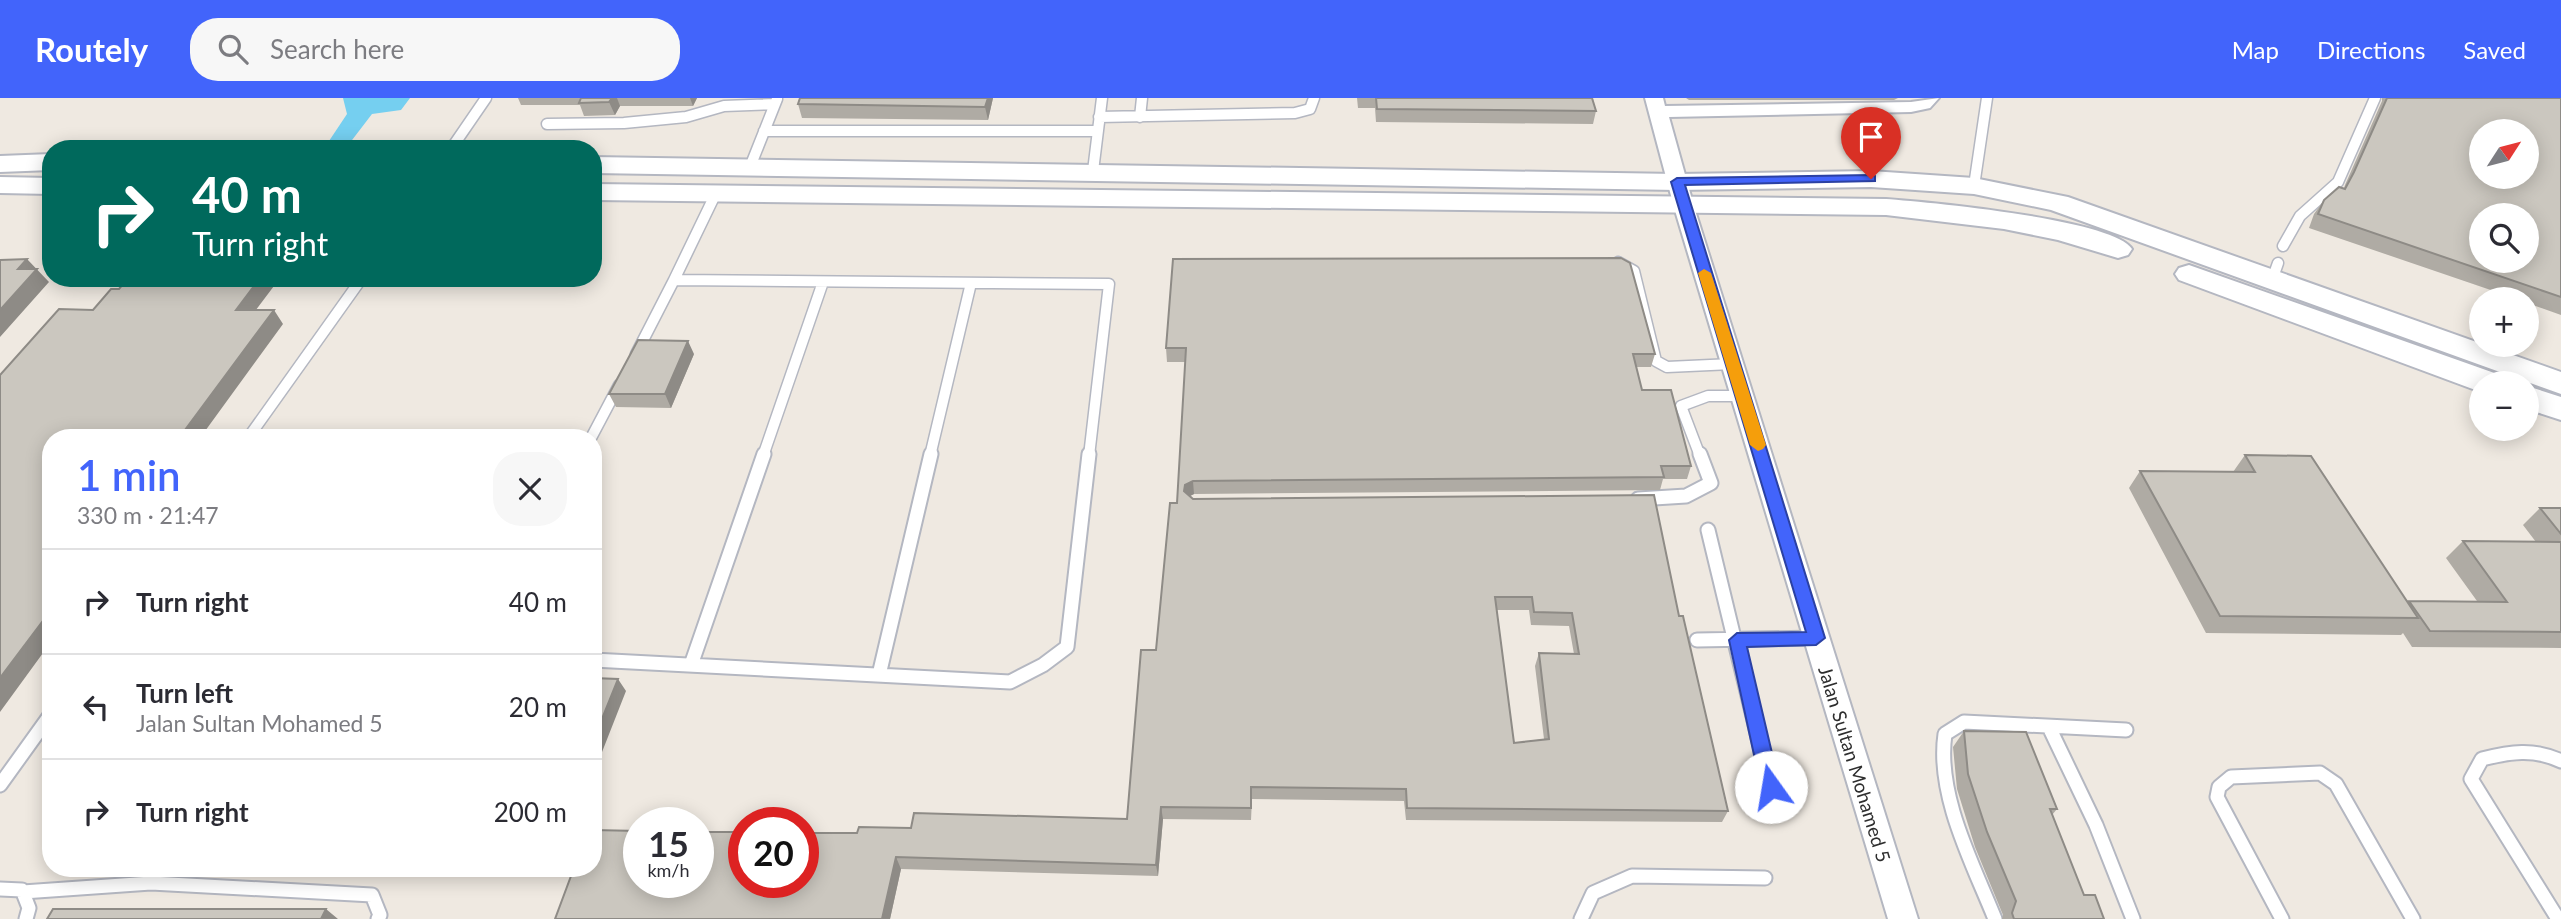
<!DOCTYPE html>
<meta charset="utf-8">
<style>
body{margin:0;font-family:Lato,sans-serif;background:#f7f7f7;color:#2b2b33;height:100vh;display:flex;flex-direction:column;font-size:26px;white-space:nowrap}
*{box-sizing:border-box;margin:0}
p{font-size:23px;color:#7c7c81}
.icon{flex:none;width:38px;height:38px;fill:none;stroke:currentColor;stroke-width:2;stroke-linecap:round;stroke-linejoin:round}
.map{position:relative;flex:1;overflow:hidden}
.panel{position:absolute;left:42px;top:331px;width:560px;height:448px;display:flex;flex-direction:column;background:#fff;border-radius:28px;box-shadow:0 4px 18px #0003}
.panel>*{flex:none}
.top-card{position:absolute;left:42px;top:42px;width:560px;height:147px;border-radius:28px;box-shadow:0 4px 18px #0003;background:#00695c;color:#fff;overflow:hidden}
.needle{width:46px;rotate:54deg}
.fabs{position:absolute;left:2469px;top:21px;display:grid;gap:14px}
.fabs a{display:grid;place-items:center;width:70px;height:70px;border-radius:50%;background:#fff;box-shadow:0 4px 18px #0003;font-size:35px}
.speed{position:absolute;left:623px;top:709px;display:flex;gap:14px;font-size:35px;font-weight:700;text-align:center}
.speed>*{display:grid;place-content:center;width:91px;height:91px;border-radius:50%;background:#fff;box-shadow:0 4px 18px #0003;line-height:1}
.speed small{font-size:18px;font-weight:400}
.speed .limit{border:10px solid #d22;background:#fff;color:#111}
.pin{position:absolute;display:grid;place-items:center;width:60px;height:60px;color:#fff;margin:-72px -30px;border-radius:50% 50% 50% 0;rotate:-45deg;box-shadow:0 0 7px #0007}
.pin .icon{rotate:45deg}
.me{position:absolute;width:77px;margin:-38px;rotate:347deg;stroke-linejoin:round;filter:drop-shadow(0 0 5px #0008)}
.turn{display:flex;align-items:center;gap:24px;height:147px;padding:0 35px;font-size:32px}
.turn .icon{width:91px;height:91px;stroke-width:2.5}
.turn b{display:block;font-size:49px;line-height:60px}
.round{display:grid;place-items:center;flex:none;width:74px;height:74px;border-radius:28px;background:#f7f7f7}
.head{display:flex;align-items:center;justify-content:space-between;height:119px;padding:0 35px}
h1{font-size:42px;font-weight:600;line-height:52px;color:#4264fb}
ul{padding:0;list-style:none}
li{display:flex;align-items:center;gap:21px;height:105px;padding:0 35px;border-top:2px solid #e1e1e2}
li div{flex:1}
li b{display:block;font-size:26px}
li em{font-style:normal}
header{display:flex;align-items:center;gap:42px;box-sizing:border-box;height:98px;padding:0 35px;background:#4264fb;color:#fff}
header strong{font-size:33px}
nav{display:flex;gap:38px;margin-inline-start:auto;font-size:24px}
.search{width:490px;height:63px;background:#f7f7f7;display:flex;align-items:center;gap:18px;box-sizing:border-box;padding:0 24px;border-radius:28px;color:#7c7c81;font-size:26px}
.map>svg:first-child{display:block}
.water{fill:#75cff0}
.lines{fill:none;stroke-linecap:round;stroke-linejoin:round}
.lane-far1-casing{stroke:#b4b7c1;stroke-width:13}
.lane-casing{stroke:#b4b7c1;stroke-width:17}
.street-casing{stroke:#b4b7c1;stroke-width:4}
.secondary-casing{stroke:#b4b7c1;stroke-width:4}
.lane-far1{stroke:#fff;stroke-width:10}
.lane{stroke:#fff;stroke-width:13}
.street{fill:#fff;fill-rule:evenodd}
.secondary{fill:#fff;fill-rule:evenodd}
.wall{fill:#afaba4;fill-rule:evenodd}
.shaded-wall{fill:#8e8b86}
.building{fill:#cbc7bf;stroke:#8e8b86;stroke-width:2;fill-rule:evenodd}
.route{fill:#4264fb;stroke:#2b41a3;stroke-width:2}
.slow{fill:#f59e0b}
.labels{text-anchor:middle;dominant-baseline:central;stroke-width:5;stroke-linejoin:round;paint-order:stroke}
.street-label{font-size:19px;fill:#2e2e2e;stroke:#fff}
</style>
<header>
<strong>Routely</strong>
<div class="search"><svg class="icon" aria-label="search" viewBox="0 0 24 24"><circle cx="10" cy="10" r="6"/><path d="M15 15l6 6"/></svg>Search here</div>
<nav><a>Map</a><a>Directions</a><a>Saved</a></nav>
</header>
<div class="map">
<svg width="2561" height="821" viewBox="0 0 2561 821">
<rect width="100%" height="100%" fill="#efe9e1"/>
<!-- water -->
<path class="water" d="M343,0H410L401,12L372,16L349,46H327L347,16Z"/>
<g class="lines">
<defs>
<path id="lane-far1" d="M1099,19L1295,15L1310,11L1314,0
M1140,19L1142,0
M547,26L624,25L686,19L724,8L775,6
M764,33H1098
M451,51L486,0
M750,69L777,1
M1093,73L1102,0
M1974,88L1987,0
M716,95L674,182L1109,186L1089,358
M2283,148L2300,118L2338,84L2375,0
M1618,164L1634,173L1656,263L1667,269L1732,266
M2272,182L2278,165
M636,256L674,182
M248,340L362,180
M591,340L619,287
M763,358L823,184
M930,358L971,185
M1700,358L1681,308L1708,298H1743"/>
<path id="lane" d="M1638,401L1686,398L1711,385L1700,356
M1708,432L1776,714
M1697,542L1816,540
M593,562L1010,584L1043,567L1067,549L1089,356
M691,567L764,356
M879,577L931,356
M2049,629L2096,727L2133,821
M0,687L51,616
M0,791L22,792L29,810L26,821
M23,794L151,785L372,797L380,817L378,821
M1581,821L1593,795L1632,778L1765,780
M1995,821C1973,766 1936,697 1945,636L1964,624L2126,632
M2282,821L2217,699L2219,689L2231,679L2320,675L2336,686L2413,821
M2558,821L2471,681L2482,661C2510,654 2534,650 2561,663"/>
<path id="street" d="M1645,0H1663L1665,8L1911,4L1939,0L1930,10L1911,14L1669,19L1694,109L1918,821H1888L1674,109Z"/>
<path id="secondary" d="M51,56V72L0,74V58Z
M593,59L1677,76L1871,73L1974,80L2068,99L2561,274V296L2051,112L1974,96L1871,89L1677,92L593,75Z
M0,79L51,80V96L0,95Z
M593,86L1886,101C1927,104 2113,121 2132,151L2128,157L2118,160L2058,142L2004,131L1886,117L593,102Z
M2189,167L2500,277L2504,285H2482V293H2478L2179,182L2175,176L2179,170Z
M2527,288L2561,299V322L2527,311Z"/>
</defs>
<!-- lane-far1 casing -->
<use href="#lane-far1" class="lane-far1-casing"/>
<!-- lane casing -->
<use href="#lane" class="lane-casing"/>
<!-- street casing -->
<use href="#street" class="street-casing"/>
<!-- secondary casing -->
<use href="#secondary" class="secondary-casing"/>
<!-- lane-far1 -->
<use href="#lane-far1" class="lane-far1"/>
<!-- lane -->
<use href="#lane" class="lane"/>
<!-- street -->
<use href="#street" class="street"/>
<!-- secondary -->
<use href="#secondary" class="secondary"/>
</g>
<!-- wall -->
<path class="wall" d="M518,0H697L693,8H620L615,17L584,18L580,7H521Z
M800,0H993L988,22L802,20L798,6Z
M1357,0H1592L1596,13L1593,26L1376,24L1375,10H1358Z
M1686,0H1898L1894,2H1689Z
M2382,0H2561V217L2527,205V201H2517L2309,130L2314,116L2324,102L2344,90L2345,87L2382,3Z
M1166,250L1655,256L1651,269H1636L1642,292L1691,368L1687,381H1663L1660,392L1194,396L1190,398L1193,401L1679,518L1728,713L1722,724L1406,722L1404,703L1252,701L1251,722L1163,721L1158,778L901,771L890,821H555L857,735L911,730L1127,721L1156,552L1177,405L1186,264H1167ZM1497,512H1529L1531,527L1569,528L1574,556L1539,555L1535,568L1544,641L1514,645Z
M694,256L671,310L616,309L609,296Z
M2245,357L2408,505L2409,503H2477L2446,460L2463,443L2536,444L2523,427L2540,410H2561V550L2412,549L2403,535L2401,537L2206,535L2129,390L2140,373L2233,374Z
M1964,633L2057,711L2052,717L2084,797L2104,821H2002L2003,817L1975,749L1957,691L1953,649Z"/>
<!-- shaded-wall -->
<path class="shaded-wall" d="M612,0H617L620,8L615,17L609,4Z
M690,0H697L693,8Z
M988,0H993L988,22L985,9Z
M27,161L49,184L0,239V212L18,171Z
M260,180H280L246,225L236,212Z
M274,212L283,226L200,340H179Z
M688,243L694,256L671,310L665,296Z
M1193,383L1194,396L1186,400L1184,393L1185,387Z
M51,512V544L0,614V580Z
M618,581L626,593L593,677V643Z
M1161,709L1163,721L1158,778L1156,767Z
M896,759L901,771L890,821H882Z
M326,811L338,821H321Z"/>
<!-- building -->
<path class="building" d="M581,0H612L609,4L579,5Z
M800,0H988L985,9L798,6Z
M1376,0H1592L1596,13L1377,11Z
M2387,0H2561V199L2318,116L2324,102L2339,89L2345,91L2354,74ZM2482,33H2527V79H2482ZM2482,117H2527V163H2482Z
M1621,160L1630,165L1655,256H1633L1642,292H1671L1691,368H1661L1664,379L1193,383L1185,387L1184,393L1193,401L1654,397L1679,518H1683L1728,713L1407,710L1406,691L1251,689V710L1161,709L1156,767L896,759L882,821H555L574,770H593V732L639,733V784H698V734H744V784H803V735H857L859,729L911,730L914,715L1127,721L1141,552H1156L1170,405H1177L1186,250H1166L1173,161ZM1495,499H1532L1534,514L1572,515L1579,556L1539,555L1549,641L1514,645Z
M27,161L18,171H37L0,212V162Z
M128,180H260L236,212H274L179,340H51V512L0,580V277L59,211L93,212L111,191H119Z
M638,242L688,243L665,296H609Z
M2245,357L2311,358L2418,520L2220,518L2140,373L2255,374Z
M2540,410H2561V436Z
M2463,443L2561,444V534L2430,533L2409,503L2507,504Z
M593,580L618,581L593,643Z
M1964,633L2026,634L2057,711H2050L2084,797H2095L2104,821H2014L2012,815L2016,803L1987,734L1968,676Z
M53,811H326L321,821H47Z"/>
<!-- route -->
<path class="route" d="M1871,77L1875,78V83L1685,87L1825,540L1816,547L1747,549L1780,689L1777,695L1771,697L1764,695L1761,689L1729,542L1737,535L1806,534L1671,84L1677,80Z"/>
<!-- slow -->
<path class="slow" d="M1704,171L1711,175L1766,347L1763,351L1758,353L1750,347L1698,175Z"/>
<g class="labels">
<!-- street labels -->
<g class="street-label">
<text transform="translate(1855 666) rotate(73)">Jalan Sultan Mohamed 5</text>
</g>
</g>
</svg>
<div class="fabs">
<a><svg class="needle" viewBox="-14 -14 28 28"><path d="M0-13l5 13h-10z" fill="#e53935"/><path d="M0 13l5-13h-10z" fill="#7c7c81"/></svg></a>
<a><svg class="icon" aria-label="search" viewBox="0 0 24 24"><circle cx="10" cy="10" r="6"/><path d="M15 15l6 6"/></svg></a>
<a>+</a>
<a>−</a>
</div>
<div class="speed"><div>15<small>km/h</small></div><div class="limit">20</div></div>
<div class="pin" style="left:1871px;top:81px;background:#d93025"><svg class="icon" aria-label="arrive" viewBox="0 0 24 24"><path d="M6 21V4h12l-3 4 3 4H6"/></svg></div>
<svg class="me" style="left:1771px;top:689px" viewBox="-20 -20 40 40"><circle r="19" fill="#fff"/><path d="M0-13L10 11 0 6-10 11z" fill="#4264fb"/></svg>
<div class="top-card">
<div class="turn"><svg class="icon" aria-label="right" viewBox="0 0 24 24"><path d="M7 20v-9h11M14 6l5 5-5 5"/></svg><div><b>40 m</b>Turn right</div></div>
</div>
<section class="panel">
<div class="head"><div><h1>1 min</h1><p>330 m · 21:47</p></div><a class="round"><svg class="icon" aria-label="close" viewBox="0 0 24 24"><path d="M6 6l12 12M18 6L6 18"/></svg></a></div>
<ul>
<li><svg class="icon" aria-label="right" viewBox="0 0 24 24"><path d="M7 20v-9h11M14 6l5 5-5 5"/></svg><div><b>Turn right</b></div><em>40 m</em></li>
<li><svg class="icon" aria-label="left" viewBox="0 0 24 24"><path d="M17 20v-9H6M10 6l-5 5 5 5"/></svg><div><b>Turn left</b><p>Jalan Sultan Mohamed 5</p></div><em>20 m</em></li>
<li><svg class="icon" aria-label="right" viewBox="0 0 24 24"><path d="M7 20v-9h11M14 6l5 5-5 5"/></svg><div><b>Turn right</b></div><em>200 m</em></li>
</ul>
</section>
</div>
